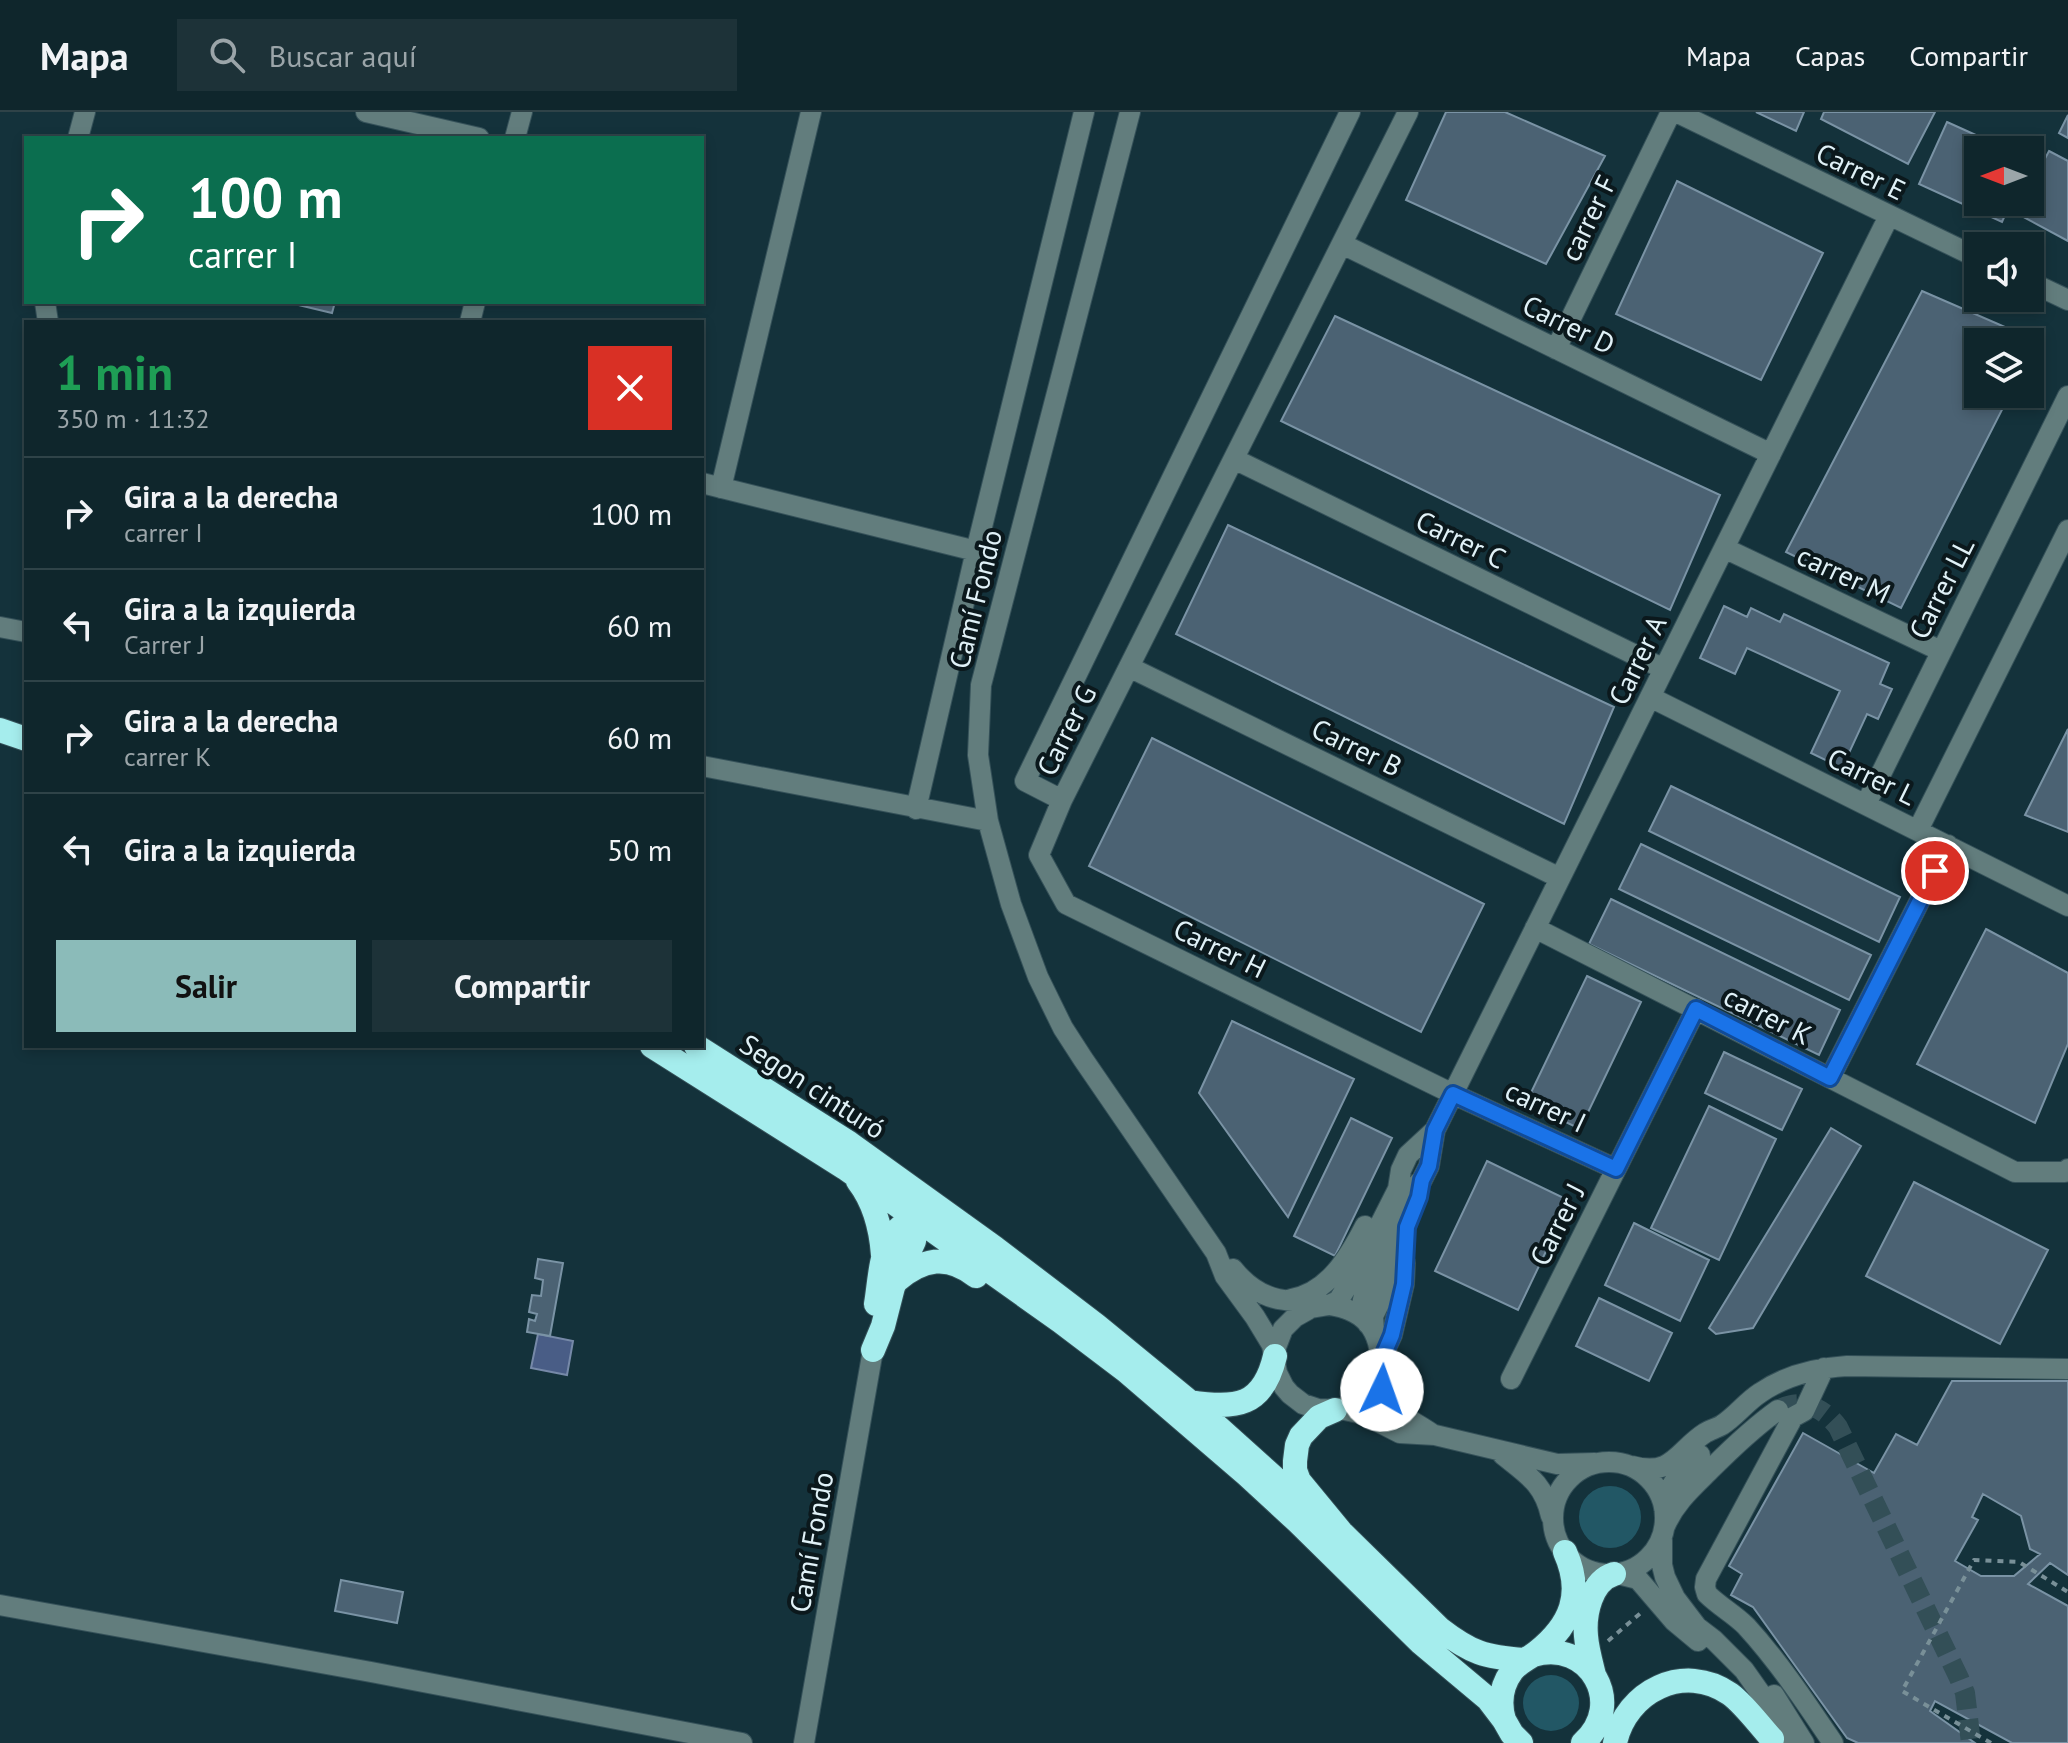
<!DOCTYPE html>
<html lang="es">
<meta charset="utf-8">
<style>
body{margin:0;font-family:"PT Sans",sans-serif;background:#1d3238;color:#f1f3f6;height:100vh;display:flex;flex-direction:column;font-size:30px;white-space:nowrap}
*{box-sizing:border-box;margin:0}
p{font-size:26px;color:#9ba5a9}
.icon{flex:none;width:44px;height:44px;fill:none;stroke:currentColor;stroke-width:2;stroke-linecap:round;stroke-linejoin:round}
.map{position:relative;flex:1;overflow:hidden}
.drawer{position:absolute;left:24px;top:208px;width:680px;height:728px;display:flex;flex-direction:column;background:#0f262c;border-radius:0px;box-shadow:0 4px 12px #0003,0 0 0 2px #2f4348}
.drawer>*{flex:none}
.hud{position:absolute;left:24px;top:24px;width:680px;height:168px;border-radius:0px;box-shadow:0 4px 12px #0003,0 0 0 2px #2f4348;background:#0b6e4f;color:#fff;overflow:hidden}
.needle{width:52px;rotate:270deg}
.fabs{position:absolute;left:1964px;top:24px;display:grid;gap:16px}
.fabs a{display:grid;place-items:center;width:80px;height:80px;border-radius:0px;background:#0f262c;box-shadow:0 4px 12px #0003,0 0 0 2px #2f4348;font-size:40px}
.pin{position:absolute;display:grid;place-items:center;width:68px;height:68px;color:#fff;margin:-34px;border:4px solid #fff;border-radius:50%;box-shadow:0 2px 8px #0007}
.me{position:absolute;width:88px;margin:-44px;rotate:3deg;stroke-linejoin:round;filter:drop-shadow(0 0 6px #0008)}
.turn{display:flex;align-items:center;gap:28px;height:168px;padding:0 32px;font-size:36px}
.turn .icon{width:104px;height:104px;stroke-width:2.5}
.turn b{display:block;font-size:56px;line-height:68px}
.round{display:grid;place-items:center;flex:none;width:84px;height:84px;border-radius:0px;background:#1d3238}
.headline{display:flex;align-items:center;justify-content:space-between;height:136px;padding:0 32px}
h1{font-size:48px;font-weight:700;line-height:60px;color:#1e9e55}
.cta{display:flex;gap:16px;margin-top:auto;padding:16px 32px}
.cta a{flex:1;height:92px;border-radius:0px;background:#8bbbb9;color:#111;font-size:32px;font-weight:700;line-height:92px;text-align:center}
.cta a+a{background:#1d3238;color:#f1f3f6}
ul{padding:0;list-style:none}
li{display:flex;align-items:center;gap:24px;height:112px;padding:0 32px;border-top:2px solid #2f4348}
li div{flex:1}
li b{display:block;font-size:30px}
li em{font-style:normal}
header{display:flex;align-items:center;gap:48px;box-sizing:border-box;height:112px;padding:0 40px;background:#0f262c;border-bottom:2px solid #2f4348}
header strong{font-size:38px}
nav{display:flex;gap:44px;margin-inline-start:auto;font-size:28px}
.search{width:560px;height:72px;background:#1d3238;display:flex;align-items:center;gap:20px;box-sizing:border-box;padding:0 28px;border-radius:0px;color:#9ba5a9;font-size:30px}
.map>svg:first-child{display:block}
.green{fill:#225765}
.water{fill:#495d86;stroke:#7689a8;stroke-width:2}
.building{fill:#4b6273;stroke:#7a93a5;stroke-width:2;fill-rule:evenodd}
.lines{fill:none;stroke-linecap:round;stroke-linejoin:round}
.minor-tunnel{stroke:#334f57;stroke-width:20;stroke-dasharray:20 10;stroke-linecap:butt}
.minor-casing{stroke:#355159;stroke-width:22}
.highway-casing{stroke:#355159;stroke-width:26}
.path{stroke:#799098;stroke-width:4;stroke-dasharray:6 6;stroke-linecap:butt}
.minor{stroke:#627d7d;stroke-width:20}
.highway{stroke:#a5eded;stroke-width:24}
.route-casing{stroke:#114b97;stroke-width:20}
.route{stroke:#1a73e8;stroke-width:14}
.labels{text-anchor:middle;dominant-baseline:central;stroke-width:8;stroke-linejoin:round;paint-order:stroke}
.street-label{font-size:28px;fill:#e0f1f7;stroke:#0b181c}
</style>
<header>
<strong>Mapa</strong>
<div class="search"><svg class="icon" aria-label="search" viewBox="0 0 24 24"><circle cx="10" cy="10" r="6"/><path d="M15 15l6 6"/></svg>Buscar aquí</div>
<nav><a>Mapa</a><a>Capas</a><a>Compartir</a></nav>
</header>
<div class="map">
<svg width="2068" height="1631" viewBox="0 0 2068 1631">
<rect width="100%" height="100%" fill="#14323b"/>
<!-- green -->
<path class="green" d="M1579 1405a31 31 0 1 1 62 0a31 31 0 1 1-62 0Z
M1523 1591a28 28 0 1 1 56 0a28 28 0 1 1-56 0Z"/>
<!-- water -->
<path class="water" d="M538,1222L573,1229L567,1263L531,1256Z"/>
<!-- building -->
<path class="building" d="M1446,0H1505L1605,44L1546,152L1406,88Z
M1756,0H1804L1796,19Z
M1824,0H1935L1908,52L1821,7Z
M2068,3V26L2059,21Z
M1947,10L2009,38H1978V90H2011L2002,110L1919,72Z
M2049,39L2068,49V129L2016,101L2022,90H2030V75Z
M1677,69L1823,141L1761,268L1616,202Z
M1922,179L2037,229L2030,242V230H1978V282H2010L1901,496L1786,440Z
M286,190H335L332,201Z
M1335,204L1720,383L1670,498L1281,309Z
M1228,413L1614,595L1564,712L1176,522Z
M1724,494L1747,505L1751,496L1780,510L1784,502L1889,551L1880,572L1892,577L1878,607L1867,602L1842,656L1811,641L1840,579L1747,536L1735,562L1700,546Z
M2068,617V720L2025,703Z
M1152,626L1484,792L1421,920L1089,754Z
M1671,674L1900,785L1879,830L1649,719Z
M1641,732L1871,843L1849,888L1619,777Z
M1611,787L1840,898L1819,943L1589,832Z
M1986,817L2068,861V932L2035,1011L1917,952Z
M1587,864L1641,890L1580,1017L1526,991Z
M1232,909L1354,967L1288,1105L1199,981Z
M1724,940L1802,977L1782,1018L1705,981Z
M1709,994L1776,1027L1719,1148L1651,1116Z
M1351,1006L1392,1026L1335,1144L1294,1124Z
M1831,1016L1861,1034L1753,1216L1716,1222L1709,1216Z
M1487,1049L1570,1089L1518,1198L1435,1159Z
M1914,1070L2048,1138L2000,1232L1866,1164Z
M1634,1111L1709,1148L1680,1209L1605,1173Z
M538,1147L563,1151L550,1224L527,1220L529,1207L535,1209L537,1202L529,1200L532,1183L541,1184L543,1168L535,1166Z
M1599,1186L1672,1221L1649,1269L1576,1234Z
M1952,1269H2068V1463L2050,1451L2028,1472L2068,1494V1631H2012L1935,1589L1930,1599L1975,1631H1858L1847,1626L1753,1495L1731,1483L1742,1462L1729,1454L1803,1321L1874,1361L1896,1322L1917,1333ZM1983,1382L2021,1404L2030,1437L2040,1442L2014,1464H1981L1955,1449L1978,1408L1972,1405Z
M341,1468L403,1480L397,1511L335,1499Z"/>
<g class="lines">
<!-- minor-tunnel -->
<path class="minor-tunnel" d="M1778,1298C1801,1285 1823,1295 1838,1315L1959,1566L1965,1581L1971,1631"/>
<defs>
<path id="minor" d="M366,0L479,26
M1130,0L981,573L978,643L988,709L1011,792L1038,865L1063,916L1083,947L1216,1141L1225,1164L1255,1205L1272,1233L1277,1261L1284,1275L1290,1282L1303,1292L1318,1297L1345,1298L1363,1302L1400,1321L1435,1323L1557,1352L1595,1351
M1350,0L1025,669L1062,688L1408,0
M1676,0L1978,146
M78,26L85,0
M515,26L522,0
M1342,132L1771,342
M2030,170L2068,188
M45,190L48,210
M470,210L475,190
M1556,237L1671,0
M1234,347L1664,557
M702,371L976,439
M721,376L811,0
M1724,436L1941,539
M0,515L26,520
M1129,555L1560,766
M1650,585L2068,794
M702,654L988,709
M1062,688L1039,743L1066,792L1453,982L1616,1057
M1866,692L2068,284
M916,697L976,439L1084,0
M1918,718L2068,418
M1535,816L2015,1060H2065L2068,1057
M1830,966L1948,733
M1233,1157C1245,1172 1259,1183 1278,1187C1314,1194 1366,1185 1378,1231C1381,1243 1381,1256 1376,1267C1368,1283 1355,1293 1339,1297
M1291,1187C1328,1181 1349,1145 1365,1114
M1368,1212C1349,1185 1383,1153 1393,1126
M1374,1219L1373,1204L1393,1163L1398,1101L1408,1081L1422,1068L1429,1054L1435,1018L1889,104
M1275,1244L1276,1235L1283,1217L1295,1205L1311,1196L1329,1193L1338,1189L1355,1162L1398,1077L1401,1058L1408,1043L1435,1018
M1381,1247L1392,1223L1404,1172L1405,1151
M1824,1256L1804,1299L1793,1305L1706,1467L1705,1475L1707,1482C1719,1494 1734,1502 1746,1514C1779,1550 1806,1591 1833,1631
M1379,1257C1379,1297 1403,1302 1431,1321
M1511,1267L1696,897
M1503,1343C1528,1363 1544,1372 1551,1404
M1553 1406a56 56 0 1 1 112 0a56 56 0 1 1-112 0Z
M1632,1354C1673,1365 1677,1339 1705,1321C1710,1318 1717,1316 1722,1313C1736,1304 1746,1290 1760,1281C1786,1263 1816,1256 1847,1254L2068,1257
M1664,1396C1669,1369 1681,1361 1700,1343
M1665,1414C1675,1390 1694,1374 1712,1356C1733,1335 1754,1315 1778,1298
M1662,1428V1453L1665,1465L1675,1486L1697,1515L1714,1528L1744,1558L1768,1592L1786,1631
M1618,1462L1638,1467L1674,1509L1698,1529
M0,1493L371,1560L742,1631
M1774,1583L1804,1631
M804,1631L873,1238"/>
<path id="highway" d="M0,618L26,627
M652,934L845,1056L1060,1209L1126,1259L1247,1363L1298,1410L1420,1530L1488,1587L1504,1608L1512,1622L1521,1631
M696,934L849,1031L995,1136L1096,1213L1190,1290L1308,1396L1341,1420
M858,1069C875,1091 881,1116 883,1143
M896,1169C923,1146 948,1142 976,1164
M876,1192C882,1155 880,1106 930,1107
M873,1238L883,1214L893,1175L914,1129L917,1107L913,1093
M1190,1290C1236,1297 1263,1295 1275,1244
M1335,1298L1319,1305L1301,1324L1297,1333L1295,1349V1358L1299,1369L1341,1420L1440,1517C1471,1541 1485,1545 1524,1548
M1533,1543C1589,1526 1627,1592 1583,1631
M1594,1563C1591,1551 1587,1537 1586,1524C1584,1502 1591,1469 1614,1462
M1504,1608C1499,1591 1501,1574 1512,1559C1518,1551 1528,1547 1537,1540C1571,1513 1584,1482 1565,1440
M1615,1631C1626,1579 1684,1550 1730,1582C1744,1592 1760,1614 1772,1627"/>
</defs>
<!-- minor casing -->
<use href="#minor" class="minor-casing"/>
<!-- highway casing -->
<use href="#highway" class="highway-casing"/>
<!-- path -->
<path class="path" d="M1608,1529L1643,1499
M1991,1631L1902,1579L1974,1448L2019,1450L2068,1480"/>
<!-- minor -->
<use href="#minor" class="minor"/>
<!-- highway -->
<use href="#highway" class="highway"/>
</g>
<g class="lines">
<defs>
<path id="route" d="M1382,1278L1379,1264L1380,1251L1392,1223L1404,1172L1407,1115L1419,1085L1422,1068L1429,1054L1435,1018L1453,982L1616,1057L1696,897L1830,966L1935,759"/>
</defs>
<!-- route casing -->
<use href="#route" class="route-casing"/>
<!-- route -->
<use href="#route" class="route"/>
</g>
<g class="labels">
<!-- street labels -->
<g class="street-label">
<text transform="translate(1861 59) rotate(26)">Carrer E</text>
<text transform="translate(1588 106) rotate(-64)">carrer F</text>
<text transform="translate(1569 212) rotate(26)">Carrer D</text>
<text transform="translate(1461 427) rotate(26)">Carrer C</text>
<text transform="translate(1844 462) rotate(25)">carrer M</text>
<text transform="translate(1941 476) rotate(-63)">Carrer LL</text>
<text transform="translate(975 487) rotate(-76)">Camí Fondo</text>
<text transform="translate(1637 548) rotate(-64)">Carrer A</text>
<text transform="translate(1066 618) rotate(-63)">Carrer G</text>
<text transform="translate(1357 635) rotate(26)">Carrer B</text>
<text transform="translate(1872 664) rotate(26)">Carrer L</text>
<text transform="translate(1220 836) rotate(26)">Carrer H</text>
<text transform="translate(1768 903) rotate(27)">carrer K</text>
<text transform="translate(813 974) rotate(33)">Segon cinturó</text>
<text transform="translate(1546 994) rotate(25)">carrer I</text>
<text transform="translate(1557 1112) rotate(-63)">Carrer J</text>
<text transform="translate(811 1430) rotate(-80)">Camí Fondo</text>
</g>
</g>
</svg>
<div class="fabs">
<a><svg class="needle" viewBox="-14 -14 28 28"><path d="M0-13l5 13h-10z" fill="#e53935"/><path d="M0 13l5-13h-10z" fill="#9ba5a9"/></svg></a>
<a><svg class="icon" aria-label="sound" viewBox="0 0 24 24"><path d="M4 9h4l5-4v14l-5-4H4zM17 9q2 3 0 6"/></svg></a>
<a><svg class="icon" aria-label="layers" viewBox="0 0 24 24"><path d="M12 4l9 5-9 5-9-5zM3 14l9 5 9-5"/></svg></a>
</div>
<div class="pin" style="left:1935px;top:759px;background:#d93025"><svg class="icon" aria-label="arrive" viewBox="0 0 24 24"><path d="M6 21V4h12l-3 4 3 4H6"/></svg></div>
<svg class="me" style="left:1382px;top:1278px" viewBox="-20 -20 40 40"><circle r="19" fill="#fff"/><path d="M0-13L10 11 0 6-10 11z" fill="#1a73e8"/></svg>
<div class="hud">
<div class="turn"><svg class="icon" aria-label="right" viewBox="0 0 24 24"><path d="M7 20v-9h11M14 6l5 5-5 5"/></svg><div><b>100 m</b>carrer I</div></div>
</div>
<section class="drawer">
<div class="headline"><div><h1>1 min</h1><p>350 m · 11:32</p></div><a class="round" style="background:#d93025;color:#fff"><svg class="icon" aria-label="close" viewBox="0 0 24 24"><path d="M6 6l12 12M18 6L6 18"/></svg></a></div>
<ul>
<li><svg class="icon" aria-label="right" viewBox="0 0 24 24"><path d="M7 20v-9h11M14 6l5 5-5 5"/></svg><div><b>Gira a la derecha</b><p>carrer I</p></div><em>100 m</em></li>
<li><svg class="icon" aria-label="left" viewBox="0 0 24 24"><path d="M17 20v-9H6M10 6l-5 5 5 5"/></svg><div><b>Gira a la izquierda</b><p>Carrer J</p></div><em>60 m</em></li>
<li><svg class="icon" aria-label="right" viewBox="0 0 24 24"><path d="M7 20v-9h11M14 6l5 5-5 5"/></svg><div><b>Gira a la derecha</b><p>carrer K</p></div><em>60 m</em></li>
<li><svg class="icon" aria-label="left" viewBox="0 0 24 24"><path d="M17 20v-9H6M10 6l-5 5 5 5"/></svg><div><b>Gira a la izquierda</b></div><em>50 m</em></li>
</ul>
<div class="cta"><a>Salir</a><a>Compartir</a></div>
</section>
</div>
